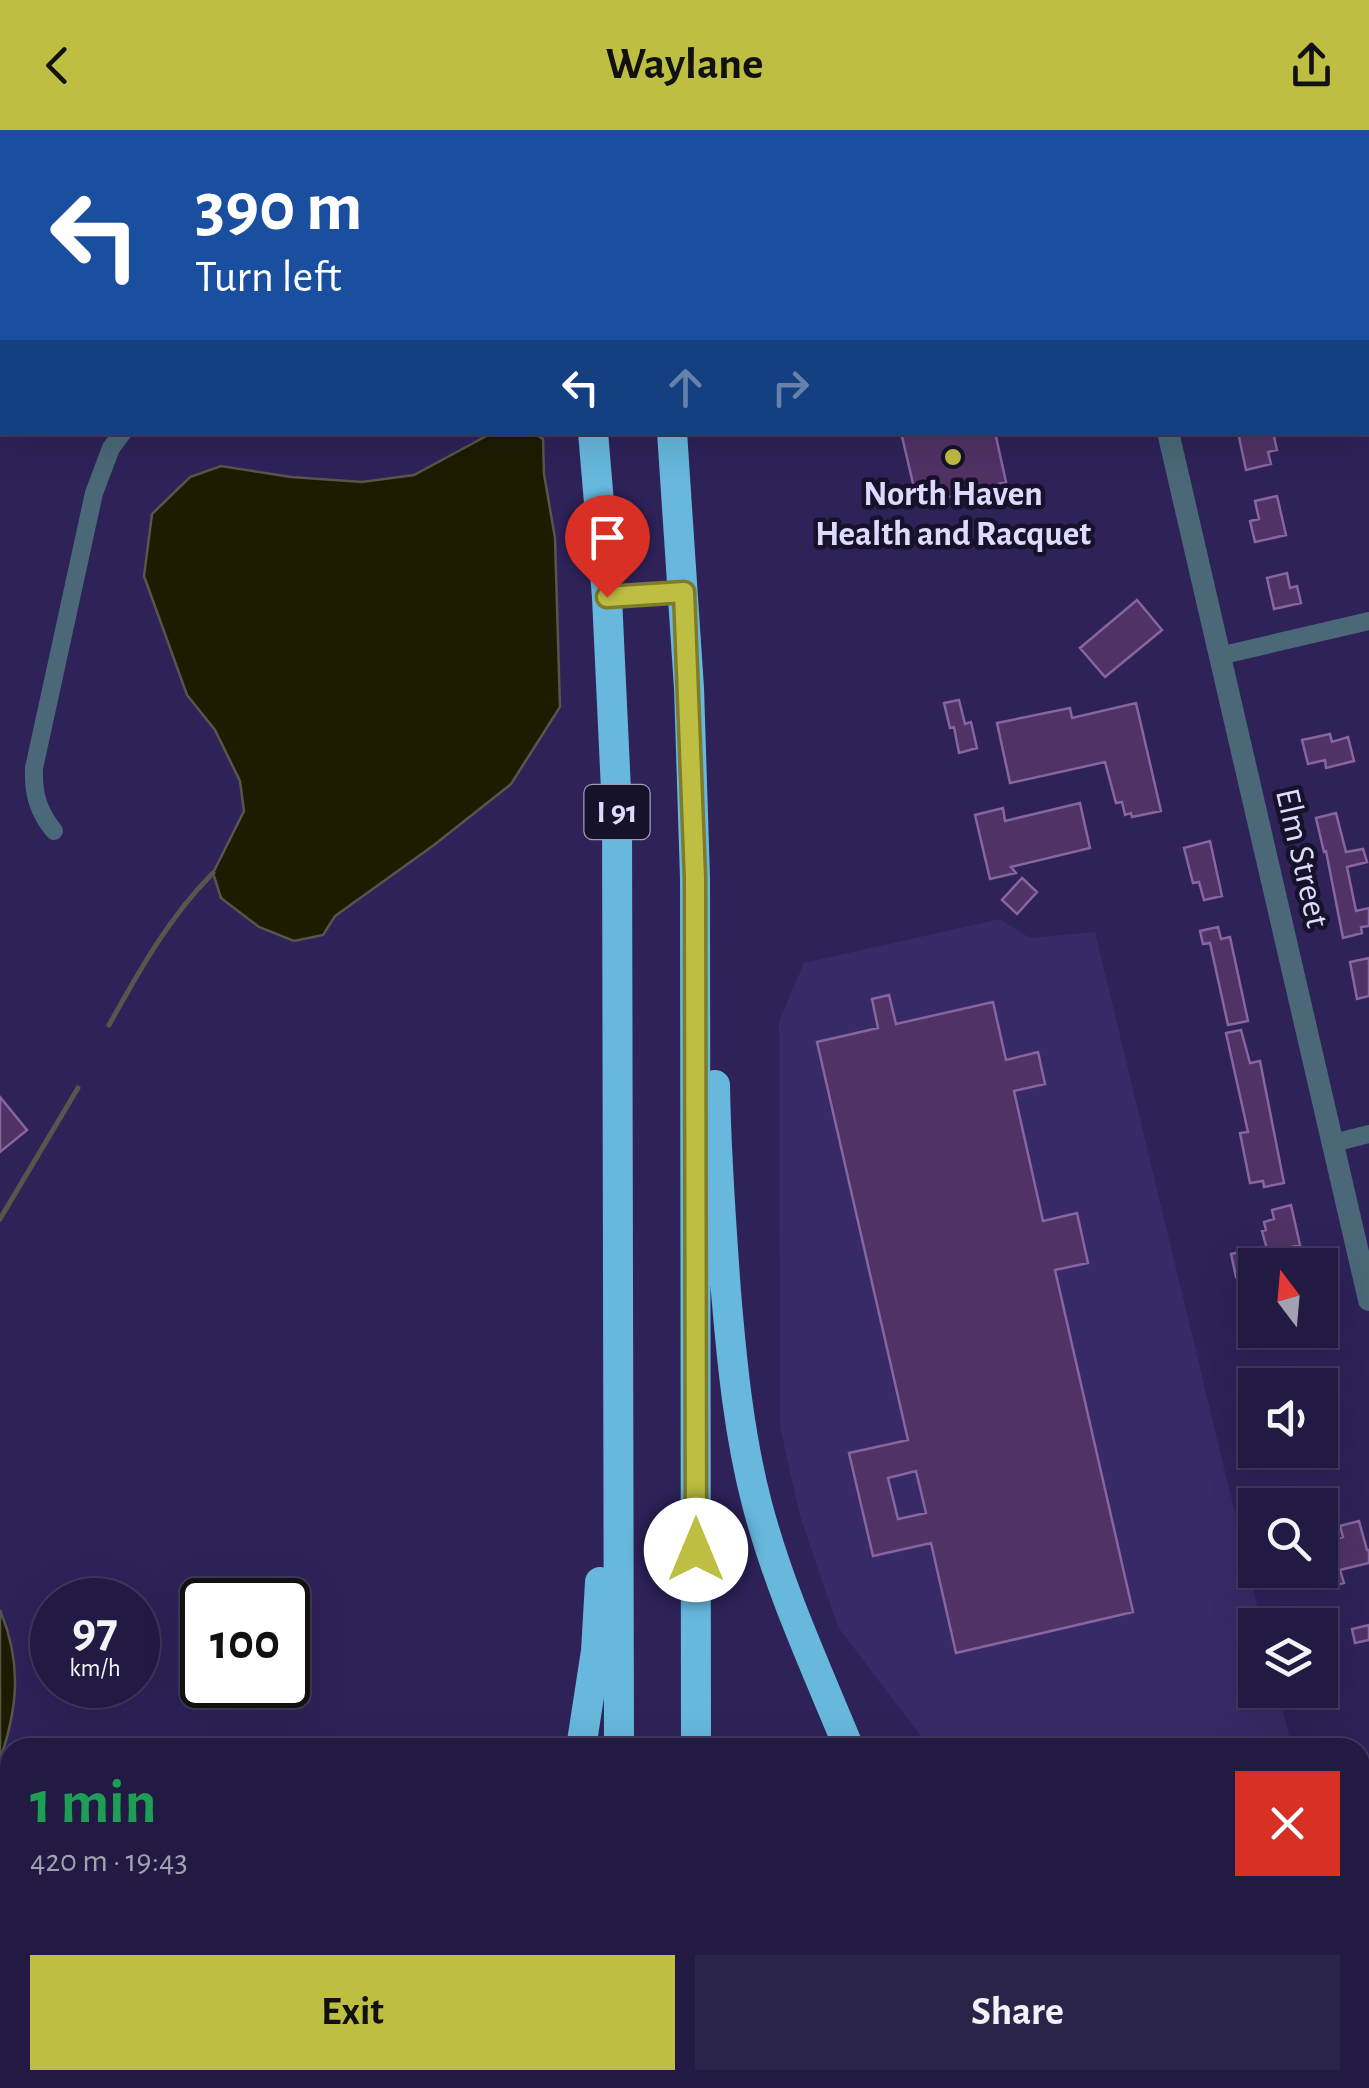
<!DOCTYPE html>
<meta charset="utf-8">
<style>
body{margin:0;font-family:"Alegreya Sans",sans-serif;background:#2a234a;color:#f1f3f6;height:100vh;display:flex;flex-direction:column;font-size:38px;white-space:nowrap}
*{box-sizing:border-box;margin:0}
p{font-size:32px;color:#a2a1b2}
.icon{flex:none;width:55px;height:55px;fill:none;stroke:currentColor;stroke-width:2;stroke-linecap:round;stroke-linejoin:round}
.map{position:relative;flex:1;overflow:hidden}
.sheet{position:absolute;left:0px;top:1608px;width:1370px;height:352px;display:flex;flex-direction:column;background:#221a43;border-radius:30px 30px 0 0;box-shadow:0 10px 40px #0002,0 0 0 2px #3f385c}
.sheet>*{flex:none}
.guide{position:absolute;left:0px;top:0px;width:1370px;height:305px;box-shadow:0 10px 40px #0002,0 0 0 2px #3f385c;background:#1a4fa0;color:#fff;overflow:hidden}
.needle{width:65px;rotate:344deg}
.fabs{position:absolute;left:1238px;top:1118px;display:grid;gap:20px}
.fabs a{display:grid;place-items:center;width:100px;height:100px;border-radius:0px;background:#221a43;box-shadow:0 10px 40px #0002,0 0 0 2px #3f385c;font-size:50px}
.speed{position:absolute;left:30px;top:1448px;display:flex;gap:20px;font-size:50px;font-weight:700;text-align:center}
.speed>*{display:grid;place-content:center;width:130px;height:130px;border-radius:50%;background:#221a43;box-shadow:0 10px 40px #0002,0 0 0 2px #3f385c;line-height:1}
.speed small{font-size:25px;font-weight:400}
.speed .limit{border:5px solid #111;border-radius:15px;background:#fff;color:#111}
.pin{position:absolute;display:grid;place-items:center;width:85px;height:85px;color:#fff;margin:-102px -42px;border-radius:50% 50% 50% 0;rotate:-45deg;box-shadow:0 0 10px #0007}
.pin .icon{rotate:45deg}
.me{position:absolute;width:110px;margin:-55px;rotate:0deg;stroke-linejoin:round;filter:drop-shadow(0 0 8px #0008)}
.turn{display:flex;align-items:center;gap:35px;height:210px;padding:0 30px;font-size:45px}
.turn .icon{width:130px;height:130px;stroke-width:2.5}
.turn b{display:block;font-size:70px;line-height:85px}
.lanes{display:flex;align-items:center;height:95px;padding:0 30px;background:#0003;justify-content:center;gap:50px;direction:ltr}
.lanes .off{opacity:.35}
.round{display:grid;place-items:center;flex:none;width:105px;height:105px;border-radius:0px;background:#2a234a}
.head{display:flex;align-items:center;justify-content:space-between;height:170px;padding:0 30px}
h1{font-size:60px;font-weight:700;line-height:75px;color:#1e9e55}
.action{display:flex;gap:20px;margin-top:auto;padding:20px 30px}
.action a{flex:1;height:115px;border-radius:0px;background:#bebe42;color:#111;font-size:40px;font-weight:700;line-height:115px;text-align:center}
.action a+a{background:#2a234a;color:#f1f3f6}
header{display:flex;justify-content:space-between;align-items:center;height:130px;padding:0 30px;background:#bebe42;color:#111;font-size:45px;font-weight:700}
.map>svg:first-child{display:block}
.built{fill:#372a67}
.water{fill:#1d1c00;stroke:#57554c;stroke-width:2.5}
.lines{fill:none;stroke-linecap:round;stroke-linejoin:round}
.stream{stroke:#57554c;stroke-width:5}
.building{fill:#503265;stroke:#8665a0;stroke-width:2.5;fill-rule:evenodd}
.service{stroke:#4a6877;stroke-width:9}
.minor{stroke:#4a6877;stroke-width:18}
.tertiary{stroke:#4a6877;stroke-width:22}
.secondary{stroke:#5688a0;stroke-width:25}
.motorway{stroke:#67b8dc;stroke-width:30}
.route-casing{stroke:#7c7c2b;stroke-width:25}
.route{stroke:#bebe42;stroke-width:18}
.poi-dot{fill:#bebe42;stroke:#16122a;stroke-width:4}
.labels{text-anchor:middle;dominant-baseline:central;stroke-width:9;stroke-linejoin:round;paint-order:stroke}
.shield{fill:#16122a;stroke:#a19ebe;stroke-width:2.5}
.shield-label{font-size:32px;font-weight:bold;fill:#dddafd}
.poi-label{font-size:35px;font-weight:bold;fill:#dddafd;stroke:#16122a}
.street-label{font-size:35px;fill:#dddafd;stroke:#16122a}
</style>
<header><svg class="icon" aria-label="back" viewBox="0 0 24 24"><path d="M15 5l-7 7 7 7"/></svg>Waylane<svg class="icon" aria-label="share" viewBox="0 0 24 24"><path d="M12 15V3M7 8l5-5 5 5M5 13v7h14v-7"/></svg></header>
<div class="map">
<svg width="1369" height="1958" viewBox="0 0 1369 1958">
<rect width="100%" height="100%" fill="#2e2259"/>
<!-- built -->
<path class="built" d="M1000,789L1030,808L1095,802L1262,1495H1255V1560H1278L1292,1617H929L838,1497L800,1386L780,1297L779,891L804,833Z"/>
<!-- water -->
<path class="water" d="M492,303H534L543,309L544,344L555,408L560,577L511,654L434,715L335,786L323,805L294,811L259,797L221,768L213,743L244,681L240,651L215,600L187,565L144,446L152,384L190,347L221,336L291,347L362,352L414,345Z
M0,1480C22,1533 18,1577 0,1630Z"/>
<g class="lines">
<!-- stream -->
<path class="stream" d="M109,895C139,841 169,787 213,743
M0,1089L78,958"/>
</g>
<!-- building -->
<path class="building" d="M901,302H995L1006,352L918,375Z
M1238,302H1273L1277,320L1268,322L1271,334L1246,340Z
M1277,366L1286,405L1255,412L1250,391L1259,389L1255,371Z
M1287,443L1290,458L1297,456L1301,473L1274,479L1267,448Z
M1137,470L1162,500L1105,547L1080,518Z
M959,570L965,594L971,592L977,618L959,623L954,597L950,598L944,573Z
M1136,573L1161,681L1132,687L1131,683L1125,685L1122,672L1116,673L1105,632L1010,653L997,593L1070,578L1072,588Z
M1330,604L1332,612L1348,607L1354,631L1326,638L1325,630L1308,634L1302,610Z
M1080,673L1090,718L1011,737L1016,743L990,749L975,685L1003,678L1005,691Z
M1336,683L1346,722L1363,719L1367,732L1347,737L1356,781L1369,778V796L1361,797L1362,803L1343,808L1326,721L1324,722L1316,688Z
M1210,711L1222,766L1204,770L1199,752L1193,753L1184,718Z
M1022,748L1037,762L1017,784L1002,770Z
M1218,797L1221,809L1230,807L1248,891L1228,895L1210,813L1203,814L1200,801Z
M1369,828V866L1357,869L1350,832Z
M889,865L896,894L993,872L1006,930L1038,922L1045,954L1014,961L1043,1091L1077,1083L1088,1133L1055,1140L1133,1482L956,1523L931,1413L873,1426L849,1323L908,1310L817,912L878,898L872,869ZM916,1341L926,1383L898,1389L888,1348Z
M1241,900L1250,933L1260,931L1284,1053L1264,1057L1263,1051L1250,1053L1240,1003L1248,1002L1226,903Z
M0,967L27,1000L0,1022Z
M1291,1075L1300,1115L1268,1123L1262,1101L1266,1100L1264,1092L1274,1089L1272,1080Z
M1254,1119L1257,1135H1255V1142L1236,1147L1231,1124Z
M1263,1200H1284L1286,1211L1267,1216Z
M1359,1391L1367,1420H1369V1433L1340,1440L1344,1453L1326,1458L1321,1439L1334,1436L1328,1411L1343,1407L1340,1396Z
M1369,1495V1510L1355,1513L1352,1499Z"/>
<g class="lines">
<!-- service -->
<path class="service" d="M615,466L679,462
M1333,1950L1337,1958
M1233,1958L1235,1950"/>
<!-- minor -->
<path class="minor" d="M195,0V2
M1219,526L1369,491
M54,701C38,681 33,664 34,638L94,363L111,318L123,302
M1333,1013L1369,1004"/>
<!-- tertiary -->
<path class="tertiary" d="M1099,0V2
M1168,302L1369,1170"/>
<!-- secondary -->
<path class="secondary" d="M1360,1824L1369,1822"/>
<!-- motorway -->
<path class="motorway" d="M558,0V2
M636,0V2
M593,302L607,467L617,682L619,1618
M672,302L689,558L695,748L696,1618
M715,955C716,1025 721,1093 726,1162C732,1233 739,1305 757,1374C779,1458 816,1538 849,1618
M581,1618L596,1521L600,1452
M626,1950V1958
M697,1950V1958
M448,1958L452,1950
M924,1958L942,1950
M1072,1958L1081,1950"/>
</g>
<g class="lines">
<defs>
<path id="route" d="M607,467L684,462L695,748L696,1420"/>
</defs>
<!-- route casing -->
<use href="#route" class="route-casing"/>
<!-- route -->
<use href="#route" class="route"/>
</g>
<!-- markers -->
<circle class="poi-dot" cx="953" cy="327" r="10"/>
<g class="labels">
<!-- shield labels -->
<rect class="shield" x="584.5" y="655" width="65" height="54" rx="8"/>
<g class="shield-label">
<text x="617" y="682">I 91</text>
</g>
<!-- poi labels -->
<g class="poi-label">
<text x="953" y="364">North Haven<tspan x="953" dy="40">Health and Racquet</tspan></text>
</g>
<!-- street labels -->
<g class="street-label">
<text transform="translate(1302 728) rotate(77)">Elm Street</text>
</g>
</g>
</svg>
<div class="fabs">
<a><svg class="needle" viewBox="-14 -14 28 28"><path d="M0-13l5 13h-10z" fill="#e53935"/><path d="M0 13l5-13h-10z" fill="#a2a1b2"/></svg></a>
<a><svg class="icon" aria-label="sound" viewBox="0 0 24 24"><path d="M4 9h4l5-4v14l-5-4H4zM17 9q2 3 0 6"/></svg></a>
<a><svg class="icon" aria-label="search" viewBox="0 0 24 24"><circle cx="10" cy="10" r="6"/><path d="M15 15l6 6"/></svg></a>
<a><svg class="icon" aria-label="layers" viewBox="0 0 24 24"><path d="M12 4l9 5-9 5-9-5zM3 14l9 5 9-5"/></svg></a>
</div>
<div class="speed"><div>97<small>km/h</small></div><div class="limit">100</div></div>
<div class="pin" style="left:607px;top:467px;background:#d93025"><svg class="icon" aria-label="arrive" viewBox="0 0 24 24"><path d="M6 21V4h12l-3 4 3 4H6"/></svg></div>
<svg class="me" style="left:696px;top:1420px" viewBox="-20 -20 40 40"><circle r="19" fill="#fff"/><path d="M0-13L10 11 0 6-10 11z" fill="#bebe42"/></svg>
<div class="guide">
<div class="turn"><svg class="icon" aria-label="left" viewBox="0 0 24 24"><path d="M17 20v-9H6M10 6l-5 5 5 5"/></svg><div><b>390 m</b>Turn left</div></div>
<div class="lanes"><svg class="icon" aria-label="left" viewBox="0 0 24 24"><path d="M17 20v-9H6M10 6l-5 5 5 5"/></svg><svg class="icon off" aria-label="ahead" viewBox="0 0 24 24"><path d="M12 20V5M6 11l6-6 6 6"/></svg><svg class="icon off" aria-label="right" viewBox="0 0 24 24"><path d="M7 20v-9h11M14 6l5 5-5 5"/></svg></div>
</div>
<section class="sheet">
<div class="head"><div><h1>1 min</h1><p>420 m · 19:43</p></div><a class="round" style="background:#d93025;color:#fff"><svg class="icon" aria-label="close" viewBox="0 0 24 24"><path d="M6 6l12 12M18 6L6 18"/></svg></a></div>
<div class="action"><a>Exit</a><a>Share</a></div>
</section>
</div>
